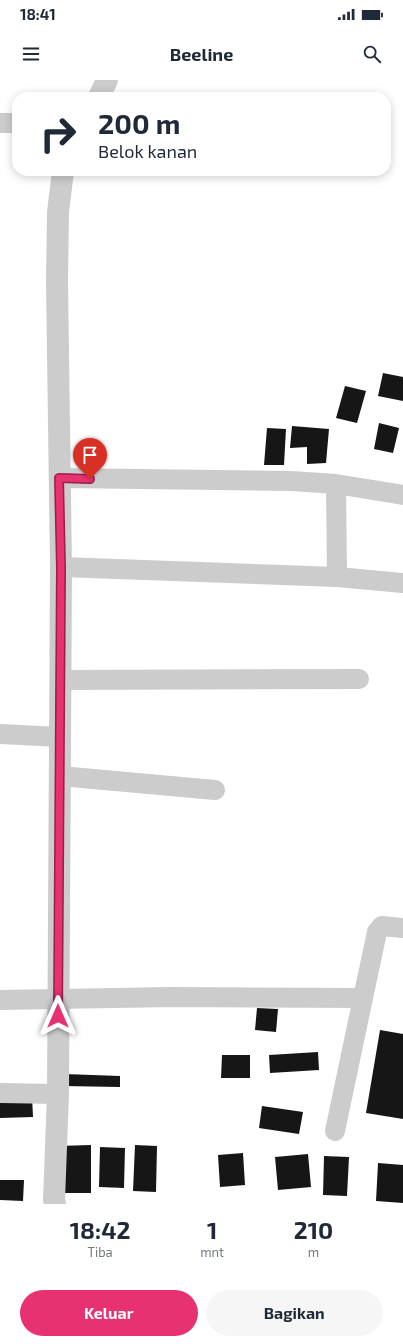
<!DOCTYPE html>
<html lang="id">
<style>
body{margin:0;font-family:"Exo 2",sans-serif;background:#f6f6f7;color:#1f2937;height:100vh;display:flex;flex-direction:column;font-size:15px;white-space:nowrap}
*{box-sizing:border-box;margin:0}
p{font-size:13px;color:#747a83}
.icon{flex:none;width:22px;height:22px;fill:none;stroke:currentColor;stroke-width:2;stroke-linecap:round;stroke-linejoin:round}
.map{position:relative;height:1124px;overflow:hidden}
.details{display:flex;flex-direction:column;background:#fff;flex:1}
.details>*{flex:none}
.top-card{position:absolute;left:12px;top:12px;width:379px;height:84px;border-radius:16px;box-shadow:0 2px 10px #0003;background:#fff;color:#1f2937;overflow:hidden}
.pin{position:absolute;display:grid;place-items:center;width:34px;height:34px;color:#fff;margin:-41px -17px;border-radius:50% 50% 50% 0;rotate:-45deg;box-shadow:0 0 4px #0007}
.pin .icon{rotate:45deg}
.me{position:absolute;width:44px;margin:-22px;rotate:0deg;stroke-linejoin:round;filter:drop-shadow(0 0 3px #0008)}
.turn{display:flex;align-items:center;gap:14px;height:84px;padding:0 20px;font-size:18px}
.turn .icon{width:52px;height:52px;stroke-width:2.5}
.turn b{display:block;font-size:28px;line-height:34px}
.eta{display:flex;justify-content:space-evenly;align-items:center;height:68px;text-align:center}
.eta b{font-size:24px;font-weight:700;line-height:28px}
.button{display:flex;gap:8px;margin-top:auto;padding:8px 20px}
.button a{flex:1;height:46px;border-radius:24px;background:#e73171;color:#fff;font-size:16px;font-weight:700;line-height:46px;text-align:center}
.button a+a{background:#f6f6f7;color:#1f2937}
.status{display:flex;justify-content:space-between;align-items:center;height:28px;padding:0 20px;background:#fff;direction:ltr}
.status svg{height:11px;fill:currentColor}
header{display:flex;justify-content:space-between;align-items:center;height:52px;padding:0 20px;background:#fff;font-size:18px;font-weight:700}
.map>svg:first-child{display:block}
.building{fill:#161616}
.lines{fill:none;stroke-linecap:round;stroke-linejoin:round}
.minor{stroke:#ccc;stroke-width:20}
.tertiary{stroke:#ccc;stroke-width:22}
.route-casing{stroke:#962049;stroke-width:10}
.route{stroke:#e73171;stroke-width:7}
</style>
<div class="status"><b>18:41</b><svg viewBox="0 0 49 12"><path d="M0 12V9h3v3zM5 12V6h3v6zM10 12V3h3v9zM15 12V0h3v12zM26 1h20v11H26zM47 4h2v5h-2z"/></svg></div>
<header><svg class="icon" aria-label="menu" viewBox="0 0 24 24"><path d="M4 6h16M4 12h16M4 18h16"/></svg>Beeline<svg class="icon" aria-label="search" viewBox="0 0 24 24"><circle cx="10" cy="10" r="6"/><path d="M15 15l6 6"/></svg></header>
<div class="map">
<svg width="403" height="1124" viewBox="0 0 403 1124">
<rect width="100%" height="100%" fill="#fff"/>
<!-- building -->
<path class="building" d="M383,293L403,297V321L378,316Z
M345,306L366,311L357,343L336,338Z
M379,343L399,348L393,373L374,369Z
M292,346L329,349L326,383L307,384V367L290,368Z
M267,348L286,349L284,385H264Z
M257,928L278,929L276,952L255,950Z
M380,950L403,954V1039L366,1033Z
M318,972L319,990L270,993L269,975Z
M222,975H250V998H221Z
M64,994L120,996V1007L63,1006Z
M32,1016L33,1037L0,1038V1017Z
M262,1026L303,1032L299,1054L259,1048Z
M91,1065V1113H58V1066Z
M135,1065L157,1066L156,1112L133,1111Z
M100,1067L125,1068L124,1108L99,1107Z
M243,1073L245,1105L220,1107L218,1075Z
M308,1074L311,1107L278,1110L275,1077Z
M324,1076L349,1077L347,1116L323,1115Z
M378,1083L403,1085V1123L376,1121Z
M0,1100H24L23,1121L0,1120Z"/>
<g class="lines">
<!-- minor -->
<path class="minor" d="M0,43H17
M59,398L291,401L336,404L403,415
M61,487L337,497L336,404
M337,497L403,503
M60,600L359,599
M0,654L60,657
M60,696L215,710
M0,920L171,917L363,918L377,852L382,846L403,848
M0,1013L58,1014
M335,1051L363,918"/>
<!-- tertiary -->
<path class="tertiary" d="M99,17L107,0
M55,1124L54,1120L58,1014L61,487L57,201L58,132L63,91"/>
</g>
<g class="lines">
<defs>
<path id="route" d="M58,936L61,488L59,398L90,399"/>
</defs>
<!-- route casing -->
<use href="#route" class="route-casing"/>
<!-- route -->
<use href="#route" class="route"/>
</g>
</svg>
<div class="pin" style="left:90px;top:399px;background:#d93025"><svg class="icon" aria-label="arrive" viewBox="0 0 24 24"><path d="M6 21V4h12l-3 4 3 4H6"/></svg></div>
<svg class="me" style="left:58px;top:936px" viewBox="-20 -20 40 40"><path d="M0-17L14 15 0 8-14 15z" fill="#e73171" stroke="#fff" stroke-width="4"/></svg>
<div class="top-card">
<div class="turn"><svg class="icon" aria-label="right" viewBox="0 0 24 24"><path d="M7 20v-9h11M14 6l5 5-5 5"/></svg><div><b>200 m</b>Belok kanan</div></div>
</div>
</div>
<section class="details">
<div class="eta">
<div><b>18:42</b><p>Tiba</p></div>
<div><b>1</b><p>mnt</p></div>
<div><b>210</b><p>m</p></div>
</div>
<div class="button"><a>Keluar</a><a>Bagikan</a></div>
</section>
